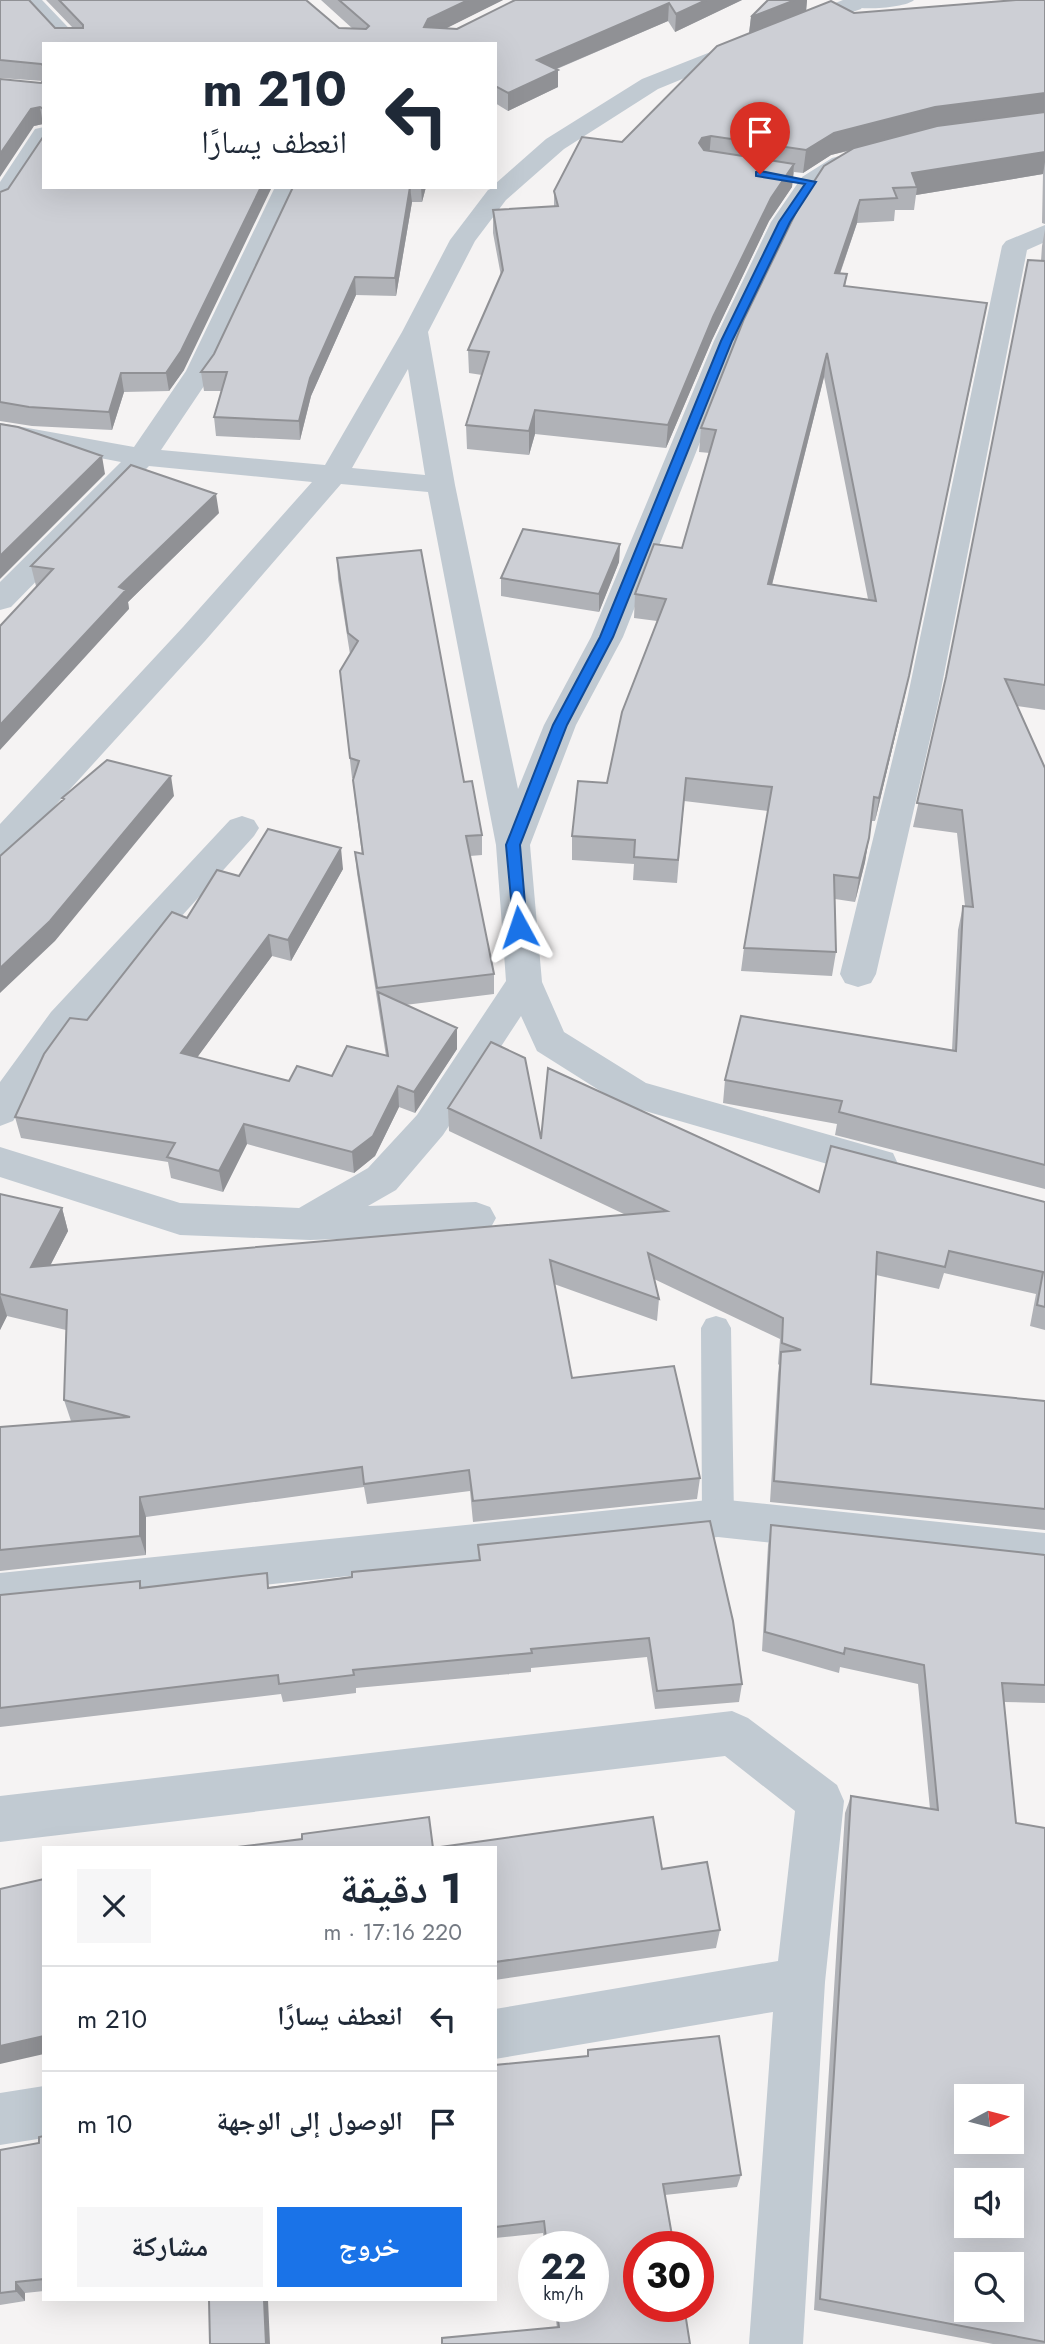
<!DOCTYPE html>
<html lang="ar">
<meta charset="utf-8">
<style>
body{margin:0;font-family:Jost,"Noto Naskh Arabic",sans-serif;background:#f6f6f7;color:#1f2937;direction:rtl;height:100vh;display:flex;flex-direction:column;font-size:26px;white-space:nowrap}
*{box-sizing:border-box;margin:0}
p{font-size:23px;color:#747a83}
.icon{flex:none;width:38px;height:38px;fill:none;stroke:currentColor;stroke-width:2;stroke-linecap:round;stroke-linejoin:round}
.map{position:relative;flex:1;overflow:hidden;direction:ltr}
.sheet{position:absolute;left:42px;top:1846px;width:455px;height:455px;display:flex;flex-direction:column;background:#fff;border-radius:0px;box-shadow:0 7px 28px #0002;direction:rtl}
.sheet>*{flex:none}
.banner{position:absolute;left:42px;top:42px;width:455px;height:147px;border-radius:0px;box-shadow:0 7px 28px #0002;direction:rtl;background:#fff;color:#1f2937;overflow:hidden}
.needle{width:46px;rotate:83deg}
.controls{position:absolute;left:954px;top:2084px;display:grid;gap:14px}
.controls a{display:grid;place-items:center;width:70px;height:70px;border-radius:0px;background:#fff;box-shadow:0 7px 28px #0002;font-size:35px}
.speed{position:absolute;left:518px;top:2231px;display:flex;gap:14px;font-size:35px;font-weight:700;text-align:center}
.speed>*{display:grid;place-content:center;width:91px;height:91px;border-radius:50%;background:#fff;box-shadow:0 7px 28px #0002;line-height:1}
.speed small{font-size:18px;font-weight:400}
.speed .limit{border:10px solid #d22;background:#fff;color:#111}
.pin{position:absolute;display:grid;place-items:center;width:60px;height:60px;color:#fff;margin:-72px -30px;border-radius:50% 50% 50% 0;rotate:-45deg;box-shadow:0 0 7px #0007}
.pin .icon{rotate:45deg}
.me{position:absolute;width:77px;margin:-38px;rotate:355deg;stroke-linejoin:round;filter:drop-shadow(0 0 5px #0008)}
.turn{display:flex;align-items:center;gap:24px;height:147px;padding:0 35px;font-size:32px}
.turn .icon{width:91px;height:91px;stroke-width:2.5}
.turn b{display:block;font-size:49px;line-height:60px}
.round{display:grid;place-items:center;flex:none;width:74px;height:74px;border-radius:0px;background:#f6f6f7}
.summary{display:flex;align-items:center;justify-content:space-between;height:119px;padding:0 35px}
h1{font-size:42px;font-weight:700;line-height:52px}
.cta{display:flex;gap:14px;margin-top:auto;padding:14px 35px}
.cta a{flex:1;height:80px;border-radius:0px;background:#1a73e8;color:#fff;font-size:28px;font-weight:700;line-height:80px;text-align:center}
.cta a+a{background:#f6f6f7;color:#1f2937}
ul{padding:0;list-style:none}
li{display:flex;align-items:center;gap:21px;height:105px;padding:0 35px;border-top:2px solid #e0e1e3}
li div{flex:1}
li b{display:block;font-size:26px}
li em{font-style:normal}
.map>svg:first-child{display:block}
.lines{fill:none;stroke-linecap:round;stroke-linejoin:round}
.service{fill:#c1cad2;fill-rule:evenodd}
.minor{fill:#c1cad2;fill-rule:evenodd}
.wall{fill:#b0b2b7;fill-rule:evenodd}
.shaded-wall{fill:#909195}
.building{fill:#cdcfd5;stroke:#909195;stroke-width:2;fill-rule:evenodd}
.route{fill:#1a73e8;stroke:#114b97;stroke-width:2}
</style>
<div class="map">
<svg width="1045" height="2344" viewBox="0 0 1045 2344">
<rect width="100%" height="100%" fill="#f5f3f3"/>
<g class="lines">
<!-- service -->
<path class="service" d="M914,0C906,8 853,12 845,4L850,0Z
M716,1316L726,1319L731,1328L734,1518L729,1528L718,1532L707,1528L702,1518L701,1328L706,1319Z"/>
<!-- minor -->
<path class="minor" d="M18,0H42L84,44H60Z
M843,0H861L864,4L861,9L807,28L658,89L564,149L506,200L475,241L428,332L455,485L518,789L544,725L591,637L714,341L771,222L802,177L832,158L862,150L871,152L874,157L871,162L850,168L820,187L797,222L740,341L623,637L576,725L530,845L542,982L564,1032L646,1083L893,1153L898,1164L893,1175L879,1179L621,1104L537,1051L521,1016L443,1135L396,1190L368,1206L476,1202L490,1207L496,1218L490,1229L476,1234L310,1240L180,1235L0,1177V1147L180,1203L299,1208L368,1168L417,1115L506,981L496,845L428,492L341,484L205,641L12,853L0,857V824L183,627L312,482L149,466L11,607L0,610V582L121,462L0,439V423L134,447L186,371L275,187H300L214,371L161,450L325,465L402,332L450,240L488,190L495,187V184L546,139L642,79ZM408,369L425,475L352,468Z
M44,127V153L9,206L0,209V182L35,129Z
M1045,225V242L1027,250L939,700L876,974L871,983L858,987L845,983L840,974L907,700L1002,246L1006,241Z
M242,816L254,820L259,828L254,836L77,1032L13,1121L0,1126V1082L51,1012L230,820Z
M718,1499L1045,1533V1573L718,1537L0,1613V1573Z
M732,1711L748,1718L837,1785L844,1801L825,1982L803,2344H749L773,2012L495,2059V2009L778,1961L795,1811L725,1756L0,1842V1796Z
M44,2086V2138L0,2145V2093Z"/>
</g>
<!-- wall -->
<path class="wall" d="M0,0L55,28H73L46,0H306L339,28L353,29L321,0H503L446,28L457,29L515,0H742L675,32L668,21L557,69L558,87L508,111L495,103V44H44L184,370L169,391L124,392L112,430L32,426L0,421V192L8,189L43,137V124L34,126L41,83L43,81L0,78Z
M768,0H807L806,11L854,13L1045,0V224L1042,223L1043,174L916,195L914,210H895L894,221L857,223L840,274H847L845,287L983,326L904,699L875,821H871L865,862L855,902L835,899L836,952L832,976L741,971L744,948L768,811L684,801L677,883L633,880L634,864L572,860V836L607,783L657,621L634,618L635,594L682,548L710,453L699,452L701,428L848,151L831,155L803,173L794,172L792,187L769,221L712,340L666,448L535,434L529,455L467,449L466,425L482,375L469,373L468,350L501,276L493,233V210L554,206V191L622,142L749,33L751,17ZM824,377L868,599L772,585Z
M293,187H426L422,202H412L396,296L356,295L311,396L300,440L216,436L214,417L221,391H204L201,372L214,354Z
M1045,229V710L1017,706L1045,768V1189L835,1135L837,1124L723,1103L725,1080L952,1050L958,930L963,906H965L957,833L913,827L1041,261L1042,246Z
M219,513L128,602L129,609L36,586L31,566Z
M620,544L619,562L599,612L501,596V578Z
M337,558L464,782L482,835V855L470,856L494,974V994L405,1005L457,1049L415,1113L399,1107L375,1156L354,1173L247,1144L223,1192L171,1178L168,1162L21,1138L15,1117L87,1020L187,918L239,876L343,869L291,961L272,956L197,1057L289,1081L332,1076L386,1056L357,873L355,852L362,854L355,801L354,779L352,778L340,671L350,654L338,579Z
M448,1108L541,1139L819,1192L1045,1202V1330L1030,1326L1036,1294L944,1273L939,1289L876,1275L871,1384L1045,1401V1530L770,1502L778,1374L779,1365L778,1364L780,1339L654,1279L659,1299L657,1321L554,1284L572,1378L700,1478L697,1499L473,1522L470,1491L367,1504L364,1487L146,1517V1555L0,1571V1427L71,1421L64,1400L66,1330L7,1316L0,1330V1194L62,1208L68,1231L50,1266L626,1215L449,1131Z
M771,1525L1045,1555V1703L1004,1702L1016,1823L1045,1828V2344H993L814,2310L845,1813L851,1796L930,1809L918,1684L840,1667L839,1673L762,1651L768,1545Z
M478,1545L742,1684L739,1702L655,1709L647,1657L531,1668V1672L356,1688V1693L283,1702L281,1694L0,1727V1595L140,1581L142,1588L270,1587L479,1560Z
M429,1817L433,1848L653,1817L662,1869L707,1862L720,1930L716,1948L495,1980V1848H229L302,1839V1834Z
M588,2050L741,2175L737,2187L665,2195L690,2344L557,2328L554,2306H593V2247H545L543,2233L495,2238V2065L587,2056Z
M44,2136V2291L25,2293V2301L0,2305V2150L39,2143Z"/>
<!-- shaded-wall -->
<path class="shaded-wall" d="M468,0H503L429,37L424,27L428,19Z
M706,0H742L675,32L676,14Z
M795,0H807L806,12L749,34L751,17Z
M669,3L668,21L537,77V60Z
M558,70V87L508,111V93Z
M1045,93V115L931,129L831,155L803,173L806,150L834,133L935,107Z
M40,107L43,124L34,126L0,177V154L31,109Z
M711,136L709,158L699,143L702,138Z
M1045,152V162L1043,174L916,195L917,187L912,173Z
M794,164L792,187L769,221L712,340L666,448L668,425L713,317L771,198Z
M261,187H272L184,370L169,391L166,373Z
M410,187L412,202L396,296L395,278Z
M421,187H426L422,202Z
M860,200L857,223L832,296L835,273Z
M355,277L356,295L311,396L300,440L299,421L310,378Z
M987,303L904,699L875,821L879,798Z
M827,353L824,377L766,608L768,584Z
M121,373L124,392L112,430L109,412Z
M535,410V434L529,455V431Z
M102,456L105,474L0,579V556Z
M216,494L219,513L128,602L129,609L0,750V725L119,587Z
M620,544L619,562L599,612V594Z
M171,776L174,796L55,941L0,993V968Z
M869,838L865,862L855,902L859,878Z
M341,848L343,869L291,961L288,940Z
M269,935L272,956L185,1074L181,1053Z
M457,1028V1049L415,1113L414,1092Z
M398,1086L399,1107L375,1156L354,1173L352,1152Z
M244,1124L247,1144L223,1192L219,1171Z
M62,1208L68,1231L38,1289L31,1267Z
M0,1294L7,1316L0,1330Z
M140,1497L146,1517V1555L140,1536Z
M44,2036V2054L0,2064V2046Z
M16,2282L25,2293V2301L16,2291Z
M264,2300H268L270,2344H266Z"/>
<!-- building -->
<path class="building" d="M0,0H29L55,28H83V25L59,0H306L339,28L366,29L369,26L339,0H468L428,19L424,27L457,29L515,0H706L676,14L669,3L537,60L558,70L508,93L495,86V44H44V187H261L181,351L166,373H121L109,412L29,407L0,402V192L8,189L43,137L44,109L40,107L31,109L0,154V79L41,83L44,80V66L41,64L0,60Z
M768,0H795L751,17Z
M1016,0H1045V93L935,107L834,133L806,150L711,136L702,138L699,143L704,150L794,164L771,198L713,317L668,425L535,410L529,431L466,425L489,352L468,350L503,270L493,210L558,206L554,191L582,137L622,142L717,46L831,1L854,13Z
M1045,112V152L912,173L917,187L893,188L897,198L860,200L835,273L847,274L844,286L987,303L909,676L879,798L874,797L869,838L859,878L834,875L836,952L744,948L772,787L686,778L678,860L634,857L635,840L572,836L578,781L607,783L622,712L666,599L635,594L654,544L682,548L716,430L701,428L744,319L802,200L824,166L854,148L937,126ZM827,353L876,601L768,584Z
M293,187H410L395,278L355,277L310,378L299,421L214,417L227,372H201L214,354Z
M1028,260L1045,261V685L1005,679L1045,768V1165L839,1112L842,1101L725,1080L741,1016L956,1051L963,906L973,907L962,810L917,803L946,677Z
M0,424L18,427L102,456L0,556Z
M131,465L216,494L119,587L126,590L0,725V626L53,569L31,566Z
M523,529L620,544L599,594L501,578Z
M421,550L464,782L472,781L482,835L466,836L494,974L377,988L355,852L363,854L353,780L359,761L350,758L340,671L358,641L348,633L337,558Z
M107,760L171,776L50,921L0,968V856L64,799L62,798Z
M268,829L341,848L288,940L269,935L181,1053L289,1081L297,1066L332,1076L347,1046L388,1056L378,992L457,1028L414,1092L398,1086L373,1136L352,1152L244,1124L219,1171L167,1157L175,1143L15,1117L44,1054L70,1018L87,1020L172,912L187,918L217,870L239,876Z
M491,1042L525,1058L541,1139L548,1068L819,1192L831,1146L1045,1202V1307L1037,1305L1043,1272L949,1251L945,1267L877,1252L871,1384L1045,1401V1509L774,1481L781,1352L801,1350L782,1343L783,1318L648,1253L659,1299L550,1260L572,1378L674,1366L700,1478L473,1501L469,1470L364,1484L362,1467L140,1497V1536L0,1550V1427L130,1417L64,1400L67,1310L0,1294V1194L62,1208L31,1267L667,1211L448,1108Z
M710,1521L733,1621L742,1684L657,1691L649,1638L531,1649L532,1653L353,1670L354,1675L279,1684L278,1675L0,1708V1595L140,1581V1588L267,1573L268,1588L352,1577V1572L480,1560L478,1545Z
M771,1525L1045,1555V1685L1002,1683L1016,1823L1045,1828V2342L820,2299L851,1796L938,1810L924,1665L845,1648L844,1654L765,1632ZM966,2096H1012V2142H966ZM966,2180H1012V2226H966ZM966,2264H1012V2310H966Z
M429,1817L433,1848L653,1817L662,1869L707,1862L720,1930L495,1962V1848H229L302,1839V1834Z
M44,1879V2036L0,2046V1889Z
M719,2036L741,2175L663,2184L674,2247H639V2306H684L690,2344H442V2338L559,2327L556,2306H593V2247H547L544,2221L495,2227V2065L588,2056V2050Z
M44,2136V2279L16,2282V2291L0,2293V2150L39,2143V2137Z
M209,2300H264L266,2344H210Z"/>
<!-- route -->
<path class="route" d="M760,171L816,182L790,222L732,341L613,637L567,725L520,845L527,927L519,932L514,931L506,845L553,725L600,637L721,341L779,222L805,184L756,176V172Z"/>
</svg>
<div class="controls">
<a><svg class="needle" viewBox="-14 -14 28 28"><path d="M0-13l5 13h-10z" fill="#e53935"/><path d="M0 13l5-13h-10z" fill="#747a83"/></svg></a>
<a><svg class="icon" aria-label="sound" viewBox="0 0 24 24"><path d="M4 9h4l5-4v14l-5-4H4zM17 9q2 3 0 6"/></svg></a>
<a><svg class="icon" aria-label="search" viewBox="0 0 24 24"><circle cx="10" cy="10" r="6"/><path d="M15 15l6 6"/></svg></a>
</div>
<div class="speed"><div>22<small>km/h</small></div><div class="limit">30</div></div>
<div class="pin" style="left:760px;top:174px;background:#d93025"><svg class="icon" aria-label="arrive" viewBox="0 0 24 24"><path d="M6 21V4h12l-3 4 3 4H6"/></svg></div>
<svg class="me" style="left:519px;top:927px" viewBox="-20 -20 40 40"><path d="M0-17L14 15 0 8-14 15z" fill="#1a73e8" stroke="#fff" stroke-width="4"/></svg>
<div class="banner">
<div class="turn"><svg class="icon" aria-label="left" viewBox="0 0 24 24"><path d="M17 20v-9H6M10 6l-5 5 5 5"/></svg><div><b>210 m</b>انعطف يسارًا</div></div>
</div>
<section class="sheet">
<div class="summary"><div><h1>1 دقيقة</h1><p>220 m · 17:16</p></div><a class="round"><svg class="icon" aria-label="close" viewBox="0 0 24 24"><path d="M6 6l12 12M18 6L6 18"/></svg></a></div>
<ul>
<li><svg class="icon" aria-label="left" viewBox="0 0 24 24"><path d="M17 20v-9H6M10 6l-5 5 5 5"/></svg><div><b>انعطف يسارًا</b></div><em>210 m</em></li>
<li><svg class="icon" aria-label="arrive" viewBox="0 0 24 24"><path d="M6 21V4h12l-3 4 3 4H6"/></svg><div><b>الوصول إلى الوجهة</b></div><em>10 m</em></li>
</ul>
<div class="cta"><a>خروج</a><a>مشاركة</a></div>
</section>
</div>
